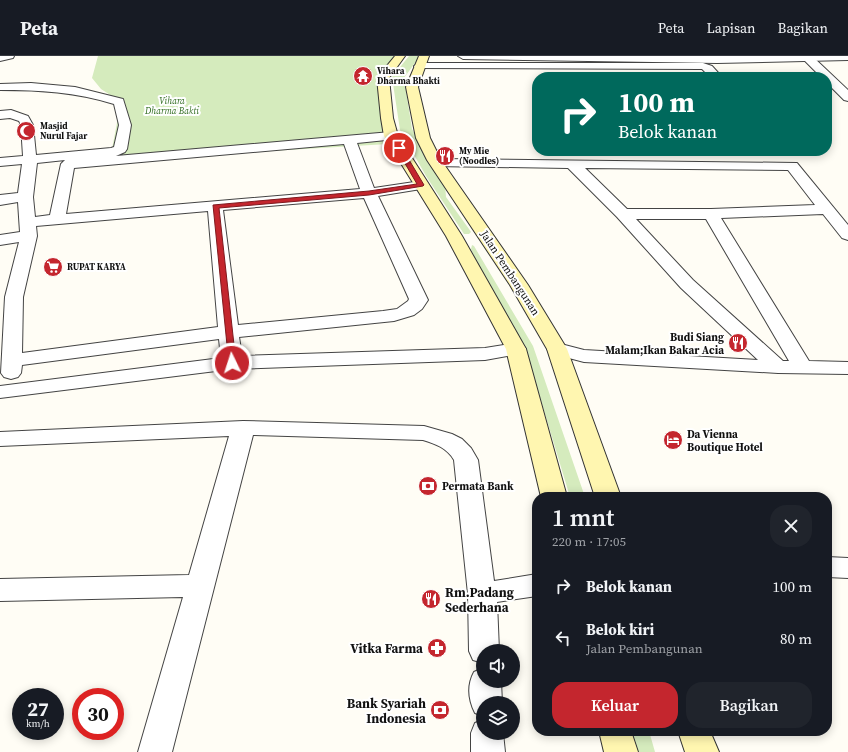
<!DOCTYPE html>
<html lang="id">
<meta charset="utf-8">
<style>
body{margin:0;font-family:"Source Serif 4",serif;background:#20242c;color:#f1f3f6;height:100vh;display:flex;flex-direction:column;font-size:15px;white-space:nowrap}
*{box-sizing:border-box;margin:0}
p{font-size:13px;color:#9ea1a6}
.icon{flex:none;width:22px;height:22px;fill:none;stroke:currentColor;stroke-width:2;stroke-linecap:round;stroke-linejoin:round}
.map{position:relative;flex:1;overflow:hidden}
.details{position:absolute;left:532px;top:436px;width:300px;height:244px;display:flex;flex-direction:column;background:#171b24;border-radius:16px;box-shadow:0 2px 10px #0003}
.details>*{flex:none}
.banner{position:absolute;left:532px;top:16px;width:300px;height:84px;border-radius:16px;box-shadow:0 2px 10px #0003;background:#00695c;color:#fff;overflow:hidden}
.tools{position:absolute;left:476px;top:588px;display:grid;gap:8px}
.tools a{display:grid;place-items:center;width:44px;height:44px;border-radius:50%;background:#171b24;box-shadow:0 2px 10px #0003;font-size:20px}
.speed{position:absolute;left:12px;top:632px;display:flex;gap:8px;font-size:20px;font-weight:700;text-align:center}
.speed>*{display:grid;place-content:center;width:52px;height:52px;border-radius:50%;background:#171b24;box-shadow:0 2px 10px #0003;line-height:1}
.speed small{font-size:10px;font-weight:400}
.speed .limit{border:6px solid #d22;background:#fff;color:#111}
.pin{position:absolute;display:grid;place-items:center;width:34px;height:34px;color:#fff;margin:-17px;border:2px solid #fff;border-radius:50%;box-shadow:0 1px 4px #0007}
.me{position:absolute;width:44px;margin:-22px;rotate:356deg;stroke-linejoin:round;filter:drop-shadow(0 0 3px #0008)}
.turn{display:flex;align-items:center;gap:14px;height:84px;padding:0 20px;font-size:18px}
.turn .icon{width:52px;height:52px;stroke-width:2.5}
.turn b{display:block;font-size:28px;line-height:34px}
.round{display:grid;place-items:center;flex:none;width:42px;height:42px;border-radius:16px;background:#20242c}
.summary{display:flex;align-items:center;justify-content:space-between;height:68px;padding:0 20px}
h1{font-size:24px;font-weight:600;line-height:30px}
.primary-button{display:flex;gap:8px;margin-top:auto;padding:8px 20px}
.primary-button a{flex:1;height:46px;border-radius:16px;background:#c4262e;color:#fff;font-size:16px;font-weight:600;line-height:46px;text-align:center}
.primary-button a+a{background:#20242c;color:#f1f3f6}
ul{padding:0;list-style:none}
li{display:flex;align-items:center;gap:12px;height:52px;padding:0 20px}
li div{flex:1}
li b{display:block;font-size:15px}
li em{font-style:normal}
header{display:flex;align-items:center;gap:24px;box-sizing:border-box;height:56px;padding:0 20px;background:#171b24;border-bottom:1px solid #363941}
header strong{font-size:19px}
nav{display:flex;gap:22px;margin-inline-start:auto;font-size:14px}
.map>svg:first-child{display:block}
.green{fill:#d5ebbd}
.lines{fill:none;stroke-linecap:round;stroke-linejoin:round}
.minor-casing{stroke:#444;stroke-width:2}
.tertiary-casing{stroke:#444;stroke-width:2}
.secondary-casing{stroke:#333;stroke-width:2}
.minor{fill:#fff;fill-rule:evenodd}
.tertiary{fill:#fff;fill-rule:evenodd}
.secondary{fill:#fff6b0;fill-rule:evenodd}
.route{fill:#c4262e;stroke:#7f191e}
.labels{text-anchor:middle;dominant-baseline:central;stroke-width:4;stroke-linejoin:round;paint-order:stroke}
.far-poi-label{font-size:9px;font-weight:bold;fill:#111;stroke:#fff;text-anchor:start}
.far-park-label{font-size:9px;font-style:italic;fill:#2f6b1f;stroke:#fff}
.street-label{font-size:11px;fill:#111;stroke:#fff}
.poi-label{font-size:11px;font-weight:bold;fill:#111;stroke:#fff;text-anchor:start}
.near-poi-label{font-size:13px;font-weight:bold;fill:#111;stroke:#fff;text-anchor:end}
</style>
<header>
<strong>Peta</strong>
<nav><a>Peta</a><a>Lapisan</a><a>Bagikan</a></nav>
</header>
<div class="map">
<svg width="848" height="696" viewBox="0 0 848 696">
<rect width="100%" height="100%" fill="#fffdf5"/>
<!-- green -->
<path class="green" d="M98,0H398L383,22L388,88L135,103L111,98L121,46L101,33L92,22Z
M409,0H420L404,22L412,73L445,128L446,141L469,173L471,176L469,178H464L426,120L400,74L392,21Z
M472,189L474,190L533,290L585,441H570L535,325L522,291L473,198L471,193Z
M631,675H649L655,696H637Z"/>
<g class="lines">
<defs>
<path id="minor" d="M808,0L813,1L848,34V45L844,44L827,27V21H821L805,5L804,3Z
M419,7H703L712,10L722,21H710L702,13L415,12L414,10Z
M31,27L75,31L123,43L131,69L127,93L125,96L116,100L391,76L396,77L398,80L396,83L357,87L374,132L421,125L426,126L428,129L426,132L421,133L378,140L428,244L422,253L414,259L394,265L239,281L242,300L485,292L516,287L523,289L526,293L523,297L485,304L232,313L0,342V330L221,302L219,283L22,309L21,317L18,321L11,323L4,321L1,317L5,241L19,186L0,189V179L20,176L18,146L0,149V139L18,137L22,108L0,110V102L23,100L21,69L19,65L10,62L0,63V55L11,54L28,60L33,69L36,99L111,92L114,91L119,69L114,48C76,36 39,34 0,34V28ZM344,88L360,133L66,158L74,112ZM65,104L61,108L50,159L35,161L33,141L37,107ZM364,142L409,243L408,245L397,253L383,255L238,269L223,154ZM208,155L218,271L22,297L23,241L37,180L36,170Z
M437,103L797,107L848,169V184L842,182L823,158L721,162L809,305L848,306V318L778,317L584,306L550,297L547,293L550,289L557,287L584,294L758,304L681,232L617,161L568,112L432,110L430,107L432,104ZM585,112L788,114L815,149L711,153H627ZM636,163H706L789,305H783L693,224Z
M243,365L424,370L452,378L462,383L471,392L478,404L494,525L537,518V540L497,546L499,595H483V607L473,604L469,595L468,538L454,404C447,392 436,388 423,384L253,379L172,696H138L183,541L0,545V523L189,519L229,380L0,390V376Z
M827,501L848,502V522L827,521Z
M483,612V625H501L502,647H483V660L475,657C468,643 467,629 474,616Z
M483,664V677H503L505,696H471V677L475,667Z"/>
<path id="tertiary" d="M0,0H14L13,2L0,5Z
M458,0H848V4L717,7L463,3Z"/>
<path id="secondary" d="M395,0H405L389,22L393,62L398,80L462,180L526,293L567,441H541L506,293L446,180L384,80L381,62L377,22Z
M419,0H429L418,31L430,82L441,104L528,229L567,293L621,441H595L547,293L510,229L427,104L416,82L406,31Z
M599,675H631L638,696H604Z
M678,675H710L719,696H685Z"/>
</defs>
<!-- minor casing -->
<use href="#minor" class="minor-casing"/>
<!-- tertiary casing -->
<use href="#tertiary" class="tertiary-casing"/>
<!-- secondary casing -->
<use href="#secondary" class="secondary-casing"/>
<!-- minor -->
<use href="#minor" class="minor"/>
<!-- tertiary -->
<use href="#tertiary" class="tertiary"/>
<!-- secondary -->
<use href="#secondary" class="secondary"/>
</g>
<!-- route -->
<path class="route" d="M399,91L402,92L424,129L423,130L369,139L219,152L236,307L235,309H229L213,149L369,135L417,128L396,92Z"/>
<!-- icons -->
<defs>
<symbol id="temple-disc" viewBox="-11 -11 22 22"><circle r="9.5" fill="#c4262e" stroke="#fff"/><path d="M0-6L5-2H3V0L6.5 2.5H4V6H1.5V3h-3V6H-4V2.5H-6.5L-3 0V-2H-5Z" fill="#fff"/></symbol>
<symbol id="mosque-disc" viewBox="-11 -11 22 22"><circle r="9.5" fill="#c4262e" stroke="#fff"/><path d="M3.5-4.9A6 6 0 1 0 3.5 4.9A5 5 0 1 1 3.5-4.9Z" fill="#fff"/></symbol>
<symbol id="restaurant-disc" viewBox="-11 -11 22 22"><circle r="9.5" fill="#c4262e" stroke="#fff"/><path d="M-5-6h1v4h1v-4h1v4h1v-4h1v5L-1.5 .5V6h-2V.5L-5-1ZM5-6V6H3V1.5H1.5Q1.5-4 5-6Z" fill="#fff"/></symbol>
<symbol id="supermarket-disc" viewBox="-11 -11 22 22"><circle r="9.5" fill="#c4262e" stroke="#fff"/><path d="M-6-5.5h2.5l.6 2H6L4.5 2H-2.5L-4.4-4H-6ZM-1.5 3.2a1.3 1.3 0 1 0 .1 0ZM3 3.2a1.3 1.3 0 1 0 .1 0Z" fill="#fff"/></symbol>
<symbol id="hotel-disc" viewBox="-11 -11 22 22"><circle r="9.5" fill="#c4262e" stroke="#fff"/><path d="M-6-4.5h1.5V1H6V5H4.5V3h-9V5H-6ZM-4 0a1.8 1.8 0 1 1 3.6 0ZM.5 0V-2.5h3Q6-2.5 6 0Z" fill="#fff"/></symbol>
<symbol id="bank-disc" viewBox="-11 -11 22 22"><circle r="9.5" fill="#c4262e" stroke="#fff"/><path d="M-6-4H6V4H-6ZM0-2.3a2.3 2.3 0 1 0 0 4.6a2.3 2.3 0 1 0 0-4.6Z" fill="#fff"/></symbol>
<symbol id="pharmacy-disc" viewBox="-11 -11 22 22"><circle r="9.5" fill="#c4262e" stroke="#fff"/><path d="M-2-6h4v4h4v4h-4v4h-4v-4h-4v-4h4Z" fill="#fff"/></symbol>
</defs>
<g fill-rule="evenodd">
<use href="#temple-disc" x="352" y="9" width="22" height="22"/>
<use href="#mosque-disc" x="15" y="64" width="22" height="22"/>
<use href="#restaurant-disc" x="434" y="89" width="22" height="22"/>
<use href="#supermarket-disc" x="42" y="200" width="22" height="22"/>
<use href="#restaurant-disc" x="727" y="276" width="22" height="22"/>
<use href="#hotel-disc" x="662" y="373" width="22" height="22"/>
<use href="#bank-disc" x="417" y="419" width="22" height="22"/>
<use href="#restaurant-disc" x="420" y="532" width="22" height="22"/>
<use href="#pharmacy-disc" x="426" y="581" width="22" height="22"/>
<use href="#bank-disc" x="429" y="643" width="22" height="22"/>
</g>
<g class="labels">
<!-- far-poi labels -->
<g class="far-poi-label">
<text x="377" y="15">Vihara<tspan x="377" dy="10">Dharma Bhakti</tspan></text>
<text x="40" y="70">Masjid<tspan x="40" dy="10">Nurul Fajar</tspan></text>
<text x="459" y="95">My Mie<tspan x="459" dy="10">(Noodles)</tspan></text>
<text x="67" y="211">RUPAT KARYA</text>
</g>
<!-- far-park labels -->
<g class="far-park-label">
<text x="172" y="45">Vihara<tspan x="172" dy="10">Dharma Bakti</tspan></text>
</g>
<!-- street labels -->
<g class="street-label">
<text transform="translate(510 217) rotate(57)">Jalan Pembangunan</text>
</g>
<!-- poi labels -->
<g class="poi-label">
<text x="724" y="281" text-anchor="end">Budi Siang<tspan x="724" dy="13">Malam;Ikan Bakar Acia</tspan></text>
<text x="687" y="378">Da Vienna<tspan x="687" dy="13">Boutique Hotel</tspan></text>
<text x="442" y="430">Permata Bank</text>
</g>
<!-- near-poi labels -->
<g class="near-poi-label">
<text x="445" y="536" text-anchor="start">Rm.Padang<tspan x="445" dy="15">Sederhana</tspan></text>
<text x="423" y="592">Vitka Farma</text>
<text x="426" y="647">Bank Syariah<tspan x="426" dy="15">Indonesia</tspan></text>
</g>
</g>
</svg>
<div class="tools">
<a><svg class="icon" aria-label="sound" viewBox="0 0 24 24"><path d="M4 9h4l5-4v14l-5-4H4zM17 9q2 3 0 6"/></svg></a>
<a><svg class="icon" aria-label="layers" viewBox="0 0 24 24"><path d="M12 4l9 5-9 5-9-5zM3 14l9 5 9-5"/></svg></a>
</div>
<div class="speed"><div>27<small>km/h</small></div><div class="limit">30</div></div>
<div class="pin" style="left:399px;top:92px;background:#d93025"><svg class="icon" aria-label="arrive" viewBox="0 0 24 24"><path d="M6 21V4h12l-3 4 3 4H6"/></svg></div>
<svg class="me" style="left:232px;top:307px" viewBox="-20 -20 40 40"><circle r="17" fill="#c4262e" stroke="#fff" stroke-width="3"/><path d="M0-11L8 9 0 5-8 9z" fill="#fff"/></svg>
<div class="banner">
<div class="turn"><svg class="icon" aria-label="right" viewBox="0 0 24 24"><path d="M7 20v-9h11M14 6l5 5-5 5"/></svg><div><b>100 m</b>Belok kanan</div></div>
</div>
<section class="details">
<div class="summary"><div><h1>1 mnt</h1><p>220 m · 17:05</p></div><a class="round"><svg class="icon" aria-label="close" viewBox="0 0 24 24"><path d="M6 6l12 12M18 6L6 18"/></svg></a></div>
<ul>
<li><svg class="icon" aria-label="right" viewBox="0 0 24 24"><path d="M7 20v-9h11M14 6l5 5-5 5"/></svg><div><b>Belok kanan</b></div><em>100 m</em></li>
<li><svg class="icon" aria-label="left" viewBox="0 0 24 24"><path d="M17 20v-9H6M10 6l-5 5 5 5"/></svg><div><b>Belok kiri</b><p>Jalan Pembangunan</p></div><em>80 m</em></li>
</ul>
<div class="primary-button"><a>Keluar</a><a>Bagikan</a></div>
</section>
</div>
